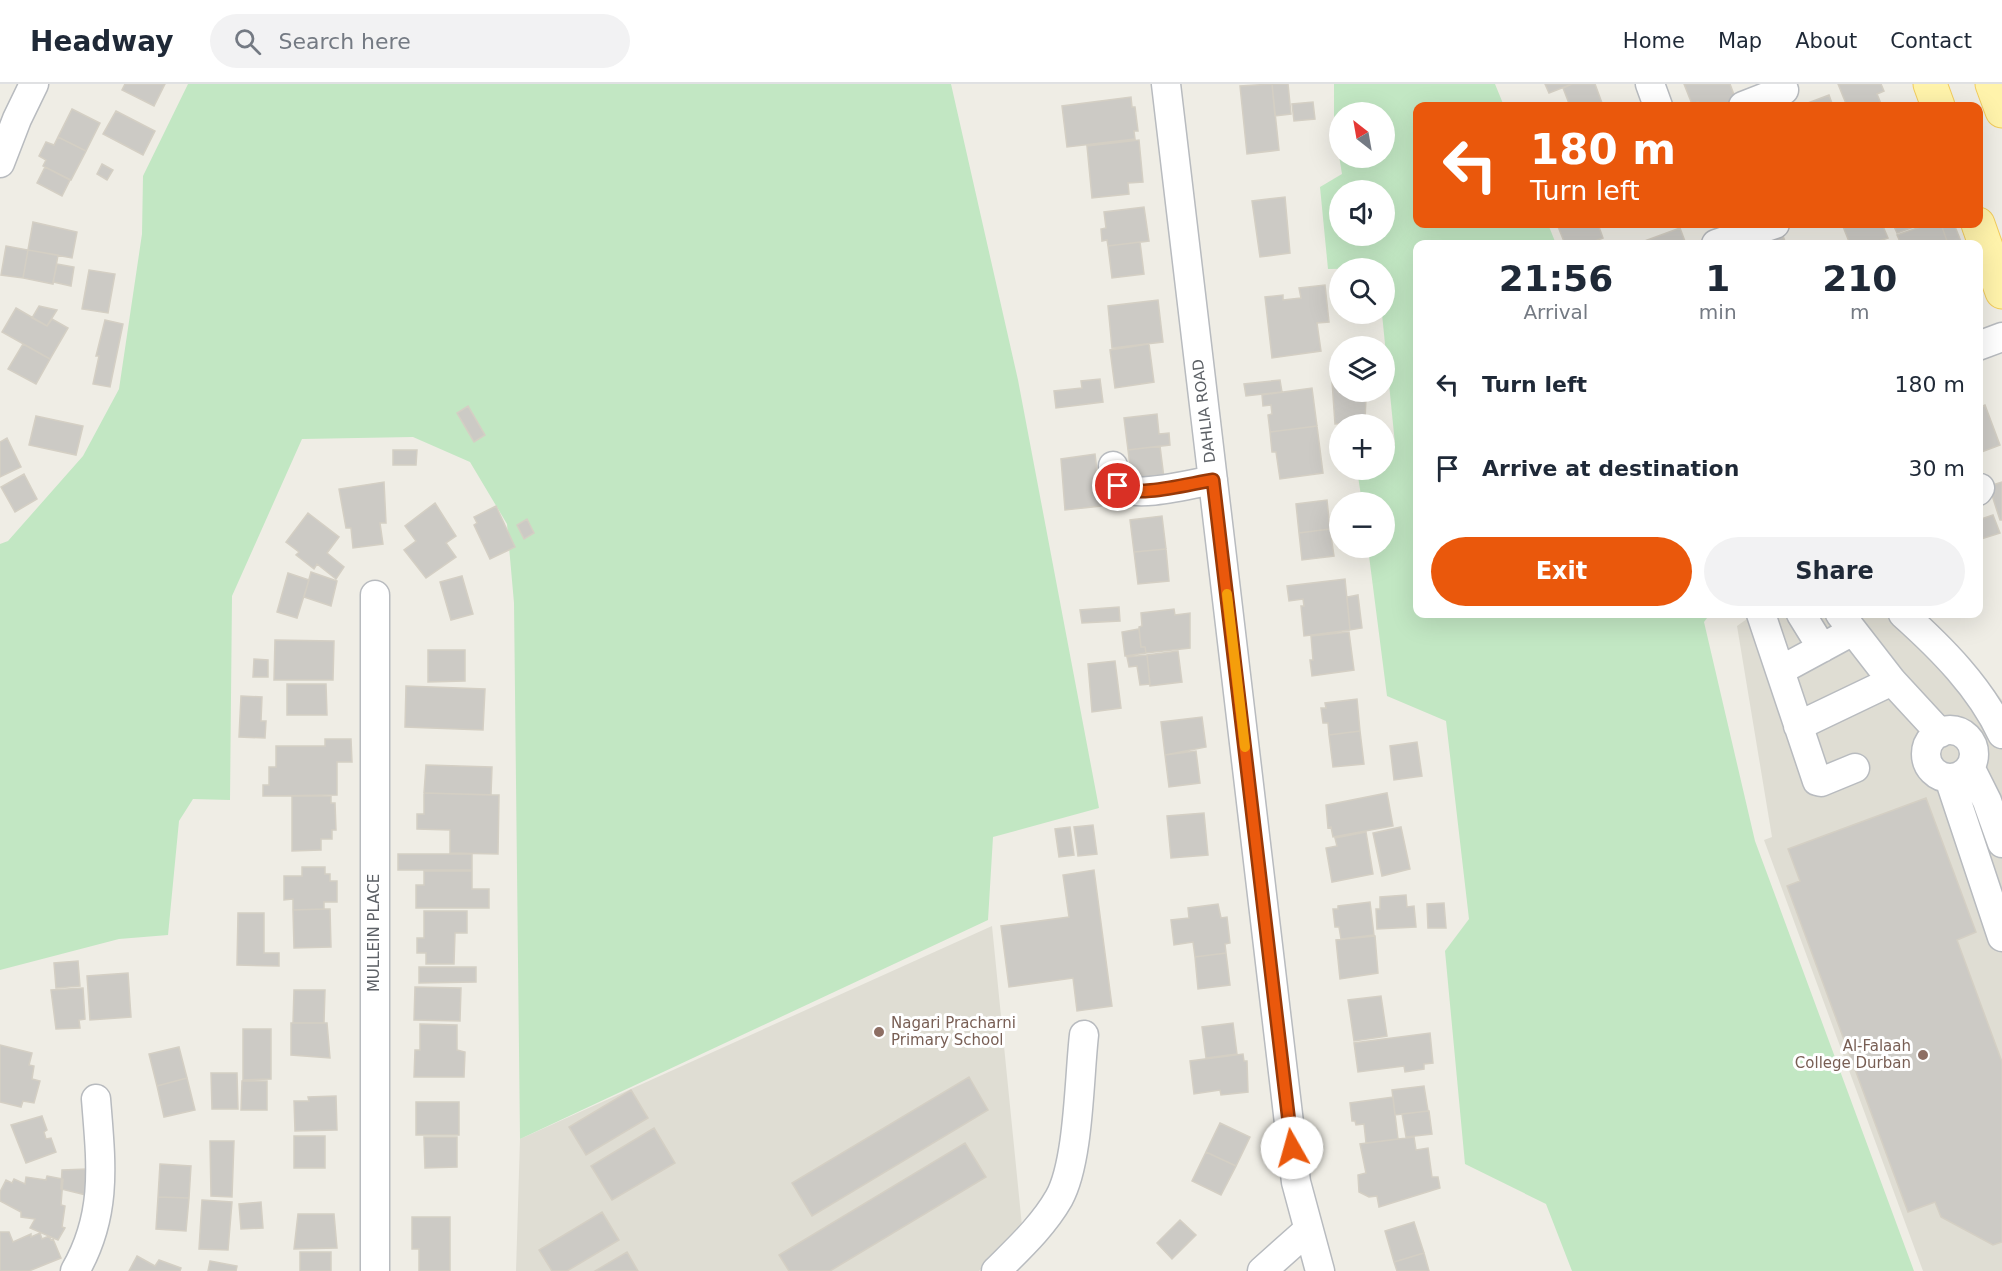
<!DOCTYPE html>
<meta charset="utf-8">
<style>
body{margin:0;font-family:"DejaVu Sans",sans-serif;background:#f2f2f3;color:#1f2937;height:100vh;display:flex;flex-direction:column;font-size:22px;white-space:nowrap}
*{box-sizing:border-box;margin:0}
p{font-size:20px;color:#747a83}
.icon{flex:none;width:33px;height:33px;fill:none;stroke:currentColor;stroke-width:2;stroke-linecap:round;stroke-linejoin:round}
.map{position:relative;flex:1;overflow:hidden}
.drawer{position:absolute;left:1413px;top:156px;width:570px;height:378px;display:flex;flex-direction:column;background:#fff;border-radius:12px;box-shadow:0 6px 24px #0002}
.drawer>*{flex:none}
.hud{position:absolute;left:1413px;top:18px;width:570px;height:126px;border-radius:12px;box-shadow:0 6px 24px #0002;background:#ea580c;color:#fff;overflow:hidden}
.needle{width:39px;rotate:329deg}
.fabs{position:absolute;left:1329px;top:18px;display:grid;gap:12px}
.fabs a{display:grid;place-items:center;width:66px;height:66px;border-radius:50%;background:#fff;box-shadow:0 6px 24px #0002;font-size:30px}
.pin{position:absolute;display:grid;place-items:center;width:51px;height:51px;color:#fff;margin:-26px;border:3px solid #fff;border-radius:50%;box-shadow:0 2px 6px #0007}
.me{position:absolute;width:66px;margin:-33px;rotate:353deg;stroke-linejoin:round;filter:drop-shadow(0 0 4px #0008)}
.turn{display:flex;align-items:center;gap:21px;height:126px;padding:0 18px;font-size:27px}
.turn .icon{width:78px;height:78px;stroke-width:2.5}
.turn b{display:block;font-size:42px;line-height:51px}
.eta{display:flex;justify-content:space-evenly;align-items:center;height:102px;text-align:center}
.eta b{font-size:36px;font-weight:600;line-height:42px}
.primary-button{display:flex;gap:12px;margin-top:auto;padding:12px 18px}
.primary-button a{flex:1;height:69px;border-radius:36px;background:#ea580c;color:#fff;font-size:24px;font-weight:600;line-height:69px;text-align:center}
.primary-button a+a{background:#f2f2f3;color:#1f2937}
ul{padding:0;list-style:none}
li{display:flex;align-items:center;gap:18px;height:84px;padding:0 18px}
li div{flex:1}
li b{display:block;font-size:22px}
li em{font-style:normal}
header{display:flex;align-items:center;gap:36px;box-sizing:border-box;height:84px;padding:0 30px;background:#fff;border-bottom:2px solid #e0e1e3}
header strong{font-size:28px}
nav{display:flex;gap:33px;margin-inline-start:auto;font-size:21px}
.search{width:420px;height:54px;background:#f2f2f3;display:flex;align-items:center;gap:15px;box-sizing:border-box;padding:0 21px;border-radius:33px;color:#747a83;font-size:22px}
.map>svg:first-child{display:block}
.education{fill:#dfddd3}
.green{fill:#c2e7c3;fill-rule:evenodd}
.building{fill:#cccac5;stroke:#d4cfc4;stroke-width:1.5}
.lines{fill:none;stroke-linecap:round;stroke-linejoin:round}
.minor-casing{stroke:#b8bbbf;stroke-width:31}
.major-casing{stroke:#f2cc5c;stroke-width:35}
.minor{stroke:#fff;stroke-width:28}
.major{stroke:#fff3ab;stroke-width:33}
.route-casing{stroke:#983908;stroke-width:15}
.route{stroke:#ea580c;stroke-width:10}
.slow{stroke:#f59e0b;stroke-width:10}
.education-dot{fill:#8d6e63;stroke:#fff;stroke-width:2}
.labels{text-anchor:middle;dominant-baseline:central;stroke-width:6;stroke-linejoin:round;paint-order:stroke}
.street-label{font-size:15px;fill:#5d6166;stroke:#fff}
.education-label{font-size:15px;fill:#785e54;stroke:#fff;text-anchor:start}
</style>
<header>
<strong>Headway</strong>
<div class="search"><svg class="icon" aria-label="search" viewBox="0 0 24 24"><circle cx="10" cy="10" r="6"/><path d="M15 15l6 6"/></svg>Search here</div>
<nav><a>Home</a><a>Map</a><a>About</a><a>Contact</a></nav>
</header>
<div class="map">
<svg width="2002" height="1187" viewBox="0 0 2002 1187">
<rect width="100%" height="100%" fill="#efede5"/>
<!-- education -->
<path class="education" d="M1754,530H1925L1970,576L2002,616V1187H1923L1764,756L1772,753L1737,542Z
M992,842L1022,1142L979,1187H516L520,1055Z"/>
<!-- green -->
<path class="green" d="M188,0H951L1018,296L1099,724L993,753L988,836L520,1055L514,519L507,440L470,378L413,353L302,355L232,512L230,716L193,715L179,737L168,851L119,855L0,886V460L8,457L83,372L119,305L142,150L143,92Z
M1334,0H1495L1504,22H1418V140H1548L1556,160H1418V530H1710L1704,538L1755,757L1914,1187H1572L1546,1120L1465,1080L1445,867L1469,835L1446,637L1387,612L1368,464H1384V418H1362L1357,386H1384L1385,367L1395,360L1382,230H1384V184L1328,185L1320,103L1342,90L1334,41ZM1340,28H1384V74H1340ZM1340,106H1384V152H1340Z"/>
<!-- building -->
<path class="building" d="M125,0H165L154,22L122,6Z
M1272,0L1279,66L1247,70L1240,2Z
M1272,0H1288L1291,30L1275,32Z
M1545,0H1572L1549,9Z
M1572,0H1595L1602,19L1593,22H1570L1563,4Z
M1684,0H1730L1736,16L1720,22H1700L1698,18L1692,20Z
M1838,0H1881L1884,7L1877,10L1882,22H1847Z
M1829,11L1833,22H1800Z
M1131,13L1132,23H1135L1138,47H1134L1135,55L1067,63L1062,22Z
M1313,18L1315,35L1294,37L1292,20Z
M72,25L100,39L86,67L58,53Z
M116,27L155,47L143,71L103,50Z
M58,53L86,67L71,96L43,82L46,76L39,72L46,58L54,61Z
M1139,56L1143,98L1128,99L1129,110L1092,114L1087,62Z
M102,80L113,86L107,96L97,90Z
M45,83L70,96L62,112L37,99Z
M1285,113L1290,169L1260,173L1252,117Z
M1144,123L1149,157L1108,162L1107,156L1102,157L1101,145L1106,144L1104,128Z
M33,138L77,148L72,174L28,166Z
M1557,140H1598L1603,154L1587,160H1565Z
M1842,140H1882L1888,154L1870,160H1850Z
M1893,140H1922L1897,149Z
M1929,140H1941L1948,160H1901L1897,151Z
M1941,140H1954L1962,160H1948Z
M1680,144L1686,160H1643L1642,158Z
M1782,149L1786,160H1750Z
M1140,158L1144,190L1112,194L1108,162Z
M6,162L28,166L23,194L1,191Z
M28,166L58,171L53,200L23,194Z
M57,180L74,183L71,202L53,198Z
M89,186L115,190L108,229L82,225Z
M1325,201L1329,238L1317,239L1321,267L1272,274L1265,213L1283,211V216L1301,214L1299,204Z
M1158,216L1163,258L1112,264L1108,222Z
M39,222L57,226L47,242L32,234Z
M16,224L47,242L52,235L68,244L50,275L2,248Z
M105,236L123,240L110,303L93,300L99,272H96Z
M23,260L50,275L36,300L8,285Z
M1149,260L1154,298L1115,304L1110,266Z
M1100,295L1103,318L1056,324L1054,307L1082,304L1081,297Z
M1280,296L1282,308L1246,312L1244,300Z
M1332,297H1340V308H1355V313L1366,312L1365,338L1335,340Z
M1312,304L1317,342L1270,348L1268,331L1272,330L1271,321L1263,322L1262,311Z
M1985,321L2000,361L1979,369L1978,324Z
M468,322L485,351L474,358L457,329Z
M1157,330L1159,350L1169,349L1170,361L1128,366L1124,334Z
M36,332L83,342L76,371L29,361Z
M1317,342L1323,389L1280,395L1276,368H1272L1270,348Z
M7,354L21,383L0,393V358Z
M1160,362L1164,394L1132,398L1128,366Z
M393,366H417L416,381H393Z
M1095,370L1098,395L1103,394L1104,412L1100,413L1101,422L1065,426L1061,375Z
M24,390L37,415L15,428L1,403Z
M384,398L386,439H380L383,460L353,464L351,444H346L339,405Z
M2002,398V436H2000L1989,402Z
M1327,416L1330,445L1299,449L1296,420Z
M435,419L456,452L446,459L456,473L426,494L404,466L416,457L405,442Z
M496,422L515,463L490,475L474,441L477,439L474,433Z
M308,429L339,453L327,469L344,483L336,495L317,480L314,485L296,471L299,468L286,458Z
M1993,431L2000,449L1978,456V436Z
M1162,432L1166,465L1134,468L1130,436Z
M527,435L534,449L524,455L517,441Z
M1330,445L1334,472L1302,476L1299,449Z
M1166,465L1169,497L1138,500L1134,468Z
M311,488L337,497L331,522L304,513Z
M288,489L309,496L297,534L277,528Z
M462,492L473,530L451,536L440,498Z
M1345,495L1350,546L1304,552L1301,522H1304L1303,515L1289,517L1287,502Z
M1358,511L1362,544L1350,546L1347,513Z
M1119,523L1120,537L1082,539L1080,526Z
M1174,525L1175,531L1190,529V564L1146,569L1145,563H1141L1139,543L1142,542L1141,529Z
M1139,545L1141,563H1145L1146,569L1125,572L1122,548Z
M1349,548L1354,586L1312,592L1310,576H1313L1311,552Z
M275,556L334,557L333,596H274Z
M428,566H465V597L428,598Z
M1178,567L1182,598L1150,602L1147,571Z
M1147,571L1150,600L1140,601L1137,582L1129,583L1127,573Z
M254,575L268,576V593H253Z
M1115,577L1121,624L1092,628L1088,580Z
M287,600H326L327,631H287Z
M406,602L485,605L483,646L405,643Z
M241,612L262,613L261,637H266L265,654L239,653Z
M1357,615L1360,647L1329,651L1328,639H1323L1321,624H1326L1325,619Z
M1202,633L1206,663L1165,671L1161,638Z
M1360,647L1364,680L1333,683L1329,651Z
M325,655H351L352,678H337V711L263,712V701H269V683H276V662H325Z
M1417,658L1422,692L1394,696L1390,662Z
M1196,667L1200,699L1169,703L1165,671Z
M426,681L492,683L491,711L424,709Z
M424,709L499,711L498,770L450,769V746L417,745V730H424Z
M1387,709L1393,742L1333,753L1331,743L1328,744L1326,721Z
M292,712H331V719H335L336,746H332V755H321V766L292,767Z
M1926,714L1976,848L1957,856L2002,978V1158L1993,1161L1941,1133L1935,1118L1908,1128L1787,802L1800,797L1788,765Z
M1204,729L1208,771L1171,774L1167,732Z
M1093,741L1097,770L1078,772L1074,743Z
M1070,743L1074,771L1059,773L1055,745Z
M1401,743L1410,785L1382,792L1373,749Z
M1366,748L1373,790L1332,798L1326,764L1337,762L1335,754Z
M398,770H472V786H398Z
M302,783H325V790H330V797H337V818H324V825L293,826V815L284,816V792H302Z
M1094,786L1112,922L1077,927L1073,894L1009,903L1001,842L1069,833L1063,791Z
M424,787H472V805H489V824H416V801H424Z
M1406,811L1407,823L1414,822L1416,843L1377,845L1376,825H1380V813Z
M1370,818L1374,851L1341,855L1339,843H1335L1333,825H1338V822Z
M1444,819L1446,844H1428L1427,820Z
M1218,820L1221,834L1227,833L1230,859L1225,860L1226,869L1195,873L1193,858L1174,861L1171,836L1189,834L1188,824Z
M324,825H330L331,863L294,864L293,826Z
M424,827H467V849H455L454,880H426V869H417V854H424Z
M238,829H264V869H279V882L237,881Z
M1375,852L1378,889L1340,895L1336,856Z
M1226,869L1230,901L1198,905L1195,873Z
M78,877L80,902L56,904L54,879Z
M419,883H476V898L419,899Z
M128,889L131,933L90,936L87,892Z
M415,903L461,904L460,937L414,936Z
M83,904L85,935L79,936L80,944L56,945L51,906Z
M294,906H325L324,939H293Z
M1381,912L1387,952L1354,957L1348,916Z
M291,939H327L330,974L291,971Z
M1233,939L1237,970L1206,974L1202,943Z
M420,940L457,941V966L465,968L464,993H414L415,966H420Z
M243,945H271V995L243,996Z
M1430,949L1433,979L1424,980V985L1405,988L1404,982L1358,988L1354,959Z
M0,961L32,969L29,981L34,982L32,995L40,997L34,1019L23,1017L21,1023L0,1018Z
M179,963L187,994L157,1002L149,970Z
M1243,970L1244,977H1247L1248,1008L1221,1011L1220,1006L1194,1010L1190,977Z
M211,989H237L238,1025H212Z
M969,993L988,1026L812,1132L792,1099Z
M187,994L195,1026L164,1033L157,1002Z
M242,997H267V1026H241Z
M1424,1002L1428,1027L1395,1031L1392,1006Z
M631,1006L648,1034L586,1071L569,1043Z
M336,1012L337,1046L295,1047L294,1017H309L308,1013Z
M1393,1013L1398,1055L1366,1059L1364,1040L1356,1041L1355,1037H1352L1350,1019Z
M416,1018H459V1051H416Z
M1429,1027L1432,1050L1406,1053L1402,1030Z
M42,1032L47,1046L44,1048L46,1055L51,1054L56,1068L26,1079L11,1041Z
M1220,1039L1250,1053L1236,1082L1206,1068Z
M654,1044L675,1079L612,1116L591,1082Z
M294,1052H325V1084H294Z
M424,1053H457V1083L425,1084Z
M1414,1053L1416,1066L1428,1064L1432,1093H1438L1440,1104L1379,1123L1377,1112L1369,1113L1359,1108L1358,1091L1366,1089L1360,1060Z
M210,1057H234L232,1113L211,1112Z
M965,1059L986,1093L830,1187H789L779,1171Z
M1206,1068L1236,1082L1221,1111L1192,1097Z
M160,1080L191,1082L189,1114L158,1113Z
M87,1085L86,1111L61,1105L62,1086Z
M47,1092L63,1095L61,1121L65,1122L62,1143L65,1144L58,1156L30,1144L35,1135L21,1133V1128L0,1117V1108L6,1096L12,1099L14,1095L25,1100L26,1093L46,1096Z
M158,1113L189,1114L186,1147L156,1145Z
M202,1116L232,1118L228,1166L199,1165Z
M261,1118L263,1144L241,1145L239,1120Z
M602,1128L619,1156L567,1187H552L539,1166Z
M298,1130H334L337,1164L294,1165Z
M412,1133H450V1187H419V1165H412Z
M1180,1136L1196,1151L1172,1175L1157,1159Z
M1414,1138L1424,1169L1394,1178L1385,1147Z
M0,1148H9L13,1158L31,1150V1153L40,1149L42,1155L49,1152L51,1156L53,1155L61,1174L29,1187H0Z
M300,1168H331V1187H300Z
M627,1168L638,1187H595Z
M1424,1169L1429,1187H1397L1394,1178Z
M137,1172L155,1182L159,1176L181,1184L180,1187H129Z
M210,1177L237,1182L236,1187H208Z"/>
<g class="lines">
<defs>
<path id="minor" d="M1166,0L1296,1098L1320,1187
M1650,0L1658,22
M1743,22L1784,6
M0,79L17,35L34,0
M1716,160L1775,140
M1978,262L2002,253
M1113,382L1118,402C1134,415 1191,400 1213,396
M1978,407L1980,404
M1761,530L1817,697L1821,698L1855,684
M1801,530L1822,564
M1840,530L1892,597L1940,649
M1903,530C1941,564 1980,603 2002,650
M1781,586L1853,547
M1798,642L1892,597
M1926 670a24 24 0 1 1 48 0a24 24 0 1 1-48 0Z
M1970,683L1987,717L2002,759
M1949,694L2002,853
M75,1187C108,1130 101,1078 96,1015
M375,1187V511
M996,1187C1019,1164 1043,1142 1059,1114C1079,1078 1079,994 1084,951
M1262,1187L1308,1146"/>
<path id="major" d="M1930,0L1938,22
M1992,0L2002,27
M1978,140L2002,208"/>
</defs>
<!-- minor casing -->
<use href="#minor" class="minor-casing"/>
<!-- major casing -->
<use href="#major" class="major-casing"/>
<!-- minor -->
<use href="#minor" class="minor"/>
<!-- major -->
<use href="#major" class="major"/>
</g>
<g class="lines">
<defs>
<path id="route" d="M1118,402C1134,415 1191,399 1213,396L1292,1064"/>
</defs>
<!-- route casing -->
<use href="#route" class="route-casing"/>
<!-- route -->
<use href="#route" class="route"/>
<!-- slow -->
<path class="slow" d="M1227,510L1245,663"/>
</g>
<!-- markers -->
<g class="education-dot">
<circle cx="879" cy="948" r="6"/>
<circle cx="1923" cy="971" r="6"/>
</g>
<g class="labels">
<!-- street labels -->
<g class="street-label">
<text transform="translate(1204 327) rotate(-97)">DAHLIA ROAD</text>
<text transform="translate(374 849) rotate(-90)">MULLEIN PLACE</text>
</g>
<!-- education labels -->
<g class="education-label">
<text x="891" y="939">Nagari Pracharni<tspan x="891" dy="17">Primary School</tspan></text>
<text x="1911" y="962" text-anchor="end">Al-Falaah<tspan x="1911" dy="17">College Durban</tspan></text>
</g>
</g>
</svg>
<div class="fabs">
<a><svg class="needle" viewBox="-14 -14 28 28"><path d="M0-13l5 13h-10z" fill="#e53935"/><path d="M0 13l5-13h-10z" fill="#747a83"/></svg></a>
<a><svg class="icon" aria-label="sound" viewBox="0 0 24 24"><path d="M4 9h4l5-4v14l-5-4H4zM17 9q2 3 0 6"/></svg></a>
<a><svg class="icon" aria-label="search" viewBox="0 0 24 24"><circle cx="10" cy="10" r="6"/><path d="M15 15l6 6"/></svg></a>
<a><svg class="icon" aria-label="layers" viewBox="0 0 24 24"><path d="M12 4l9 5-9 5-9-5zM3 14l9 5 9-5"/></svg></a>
<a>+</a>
<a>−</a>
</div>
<div class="pin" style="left:1118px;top:402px;background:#d93025"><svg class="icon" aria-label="arrive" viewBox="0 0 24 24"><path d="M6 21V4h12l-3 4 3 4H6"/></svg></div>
<svg class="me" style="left:1292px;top:1064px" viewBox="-20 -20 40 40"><circle r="19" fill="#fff"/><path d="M0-13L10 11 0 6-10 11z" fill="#ea580c"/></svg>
<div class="hud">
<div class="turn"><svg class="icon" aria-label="left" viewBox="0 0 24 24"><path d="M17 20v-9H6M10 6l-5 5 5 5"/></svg><div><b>180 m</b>Turn left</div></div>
</div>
<section class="drawer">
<div class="eta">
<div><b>21:56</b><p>Arrival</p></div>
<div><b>1</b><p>min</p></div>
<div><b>210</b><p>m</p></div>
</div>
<ul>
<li><svg class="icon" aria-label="left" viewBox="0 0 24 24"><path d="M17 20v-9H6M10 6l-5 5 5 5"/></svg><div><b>Turn left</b></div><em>180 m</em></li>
<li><svg class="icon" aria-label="arrive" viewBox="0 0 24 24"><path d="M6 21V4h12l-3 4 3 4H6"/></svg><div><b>Arrive at destination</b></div><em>30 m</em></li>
</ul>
<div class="primary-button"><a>Exit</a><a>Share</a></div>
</section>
</div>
